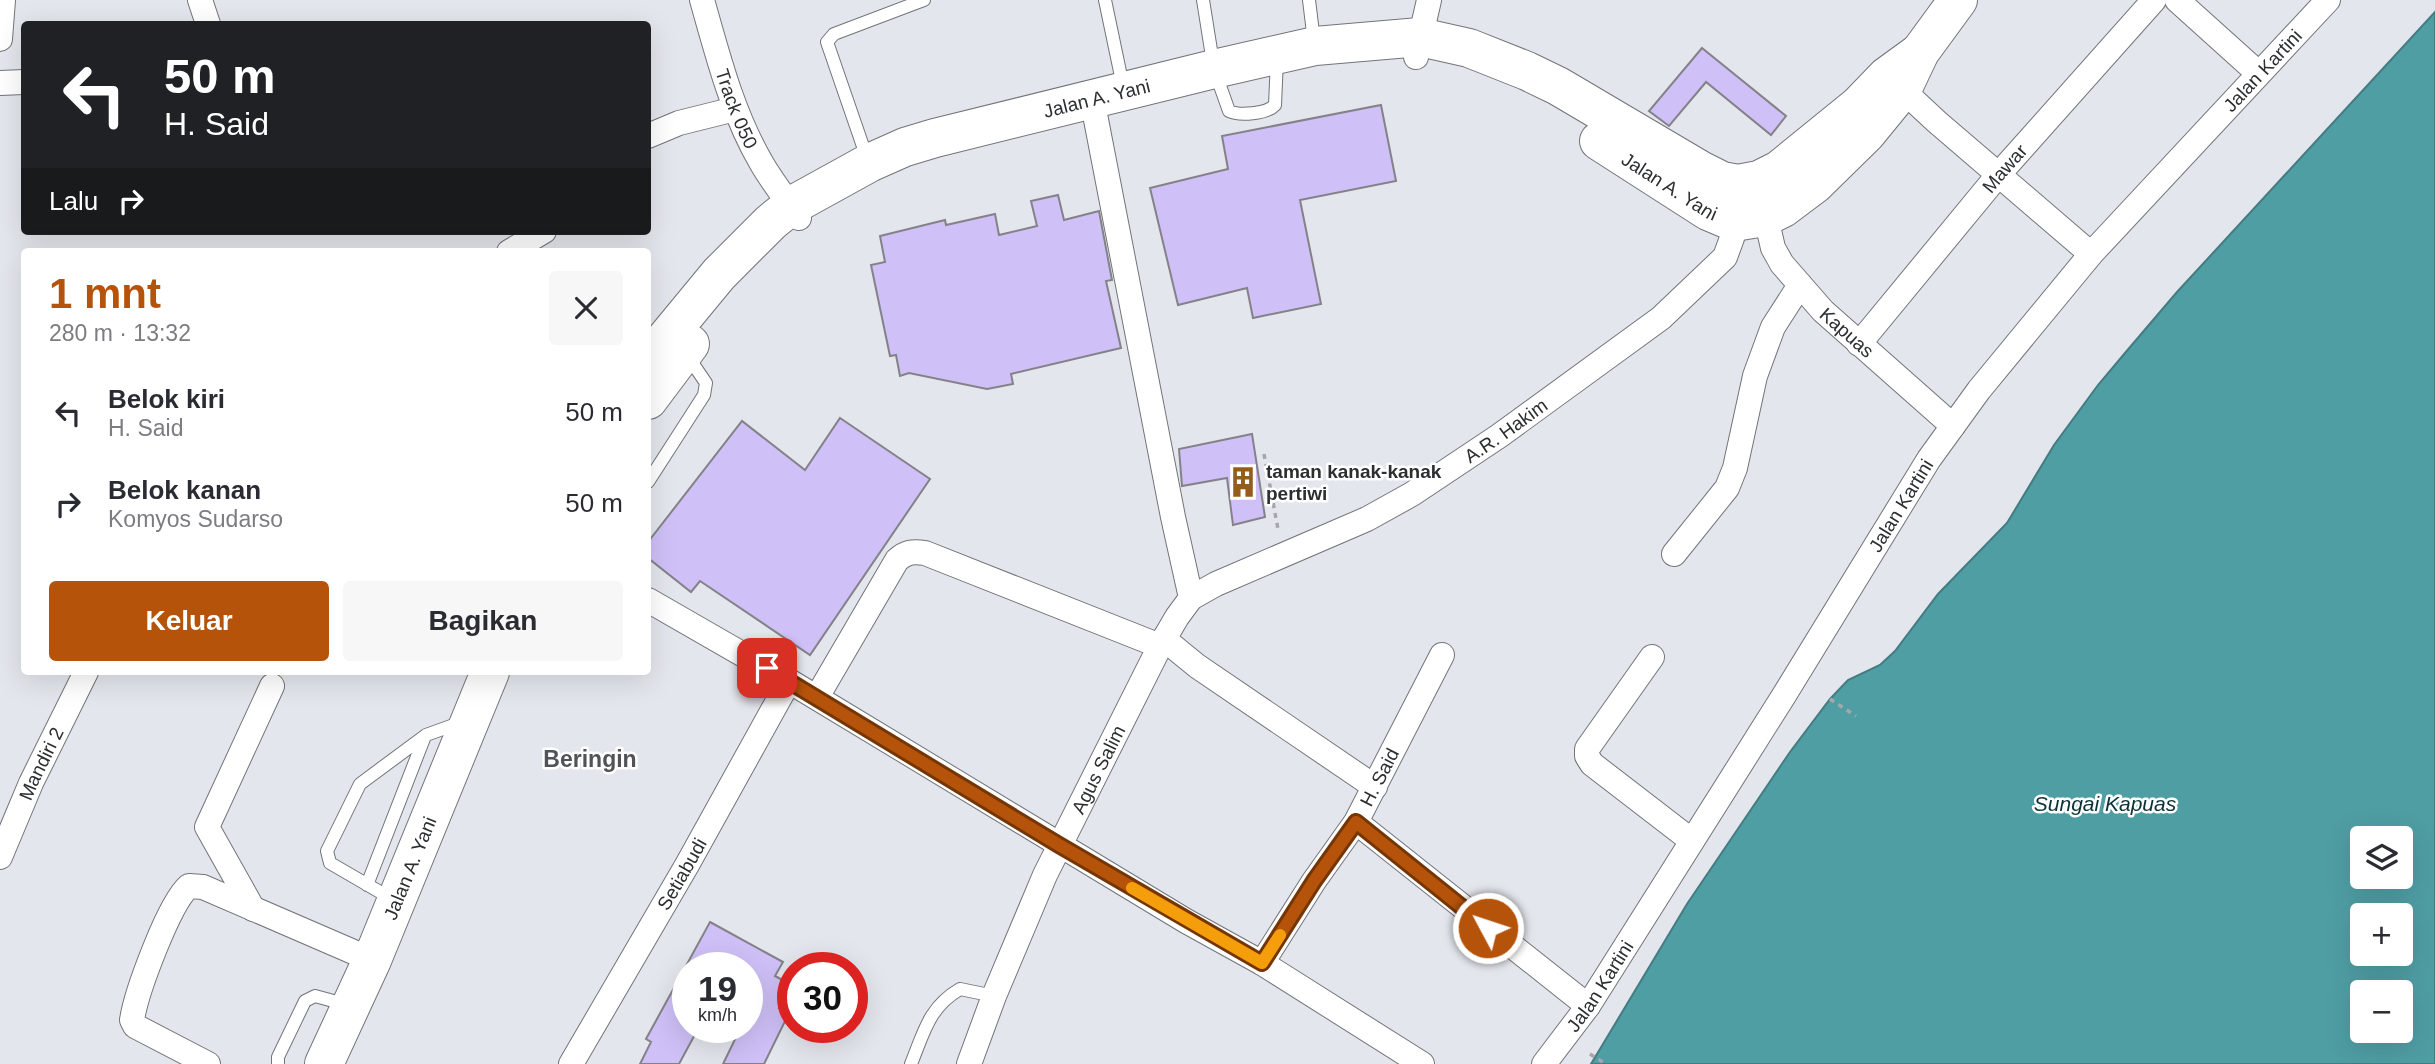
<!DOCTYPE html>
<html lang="id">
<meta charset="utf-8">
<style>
body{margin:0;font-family:Helvetica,sans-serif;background:#f7f7f7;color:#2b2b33;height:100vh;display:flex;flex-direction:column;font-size:26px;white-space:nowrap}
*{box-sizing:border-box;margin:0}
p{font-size:23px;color:#7c7c81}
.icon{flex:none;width:38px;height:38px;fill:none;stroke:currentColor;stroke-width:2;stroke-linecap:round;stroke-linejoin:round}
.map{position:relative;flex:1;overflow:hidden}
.panel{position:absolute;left:21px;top:248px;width:630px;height:427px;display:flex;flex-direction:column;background:#fff;border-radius:7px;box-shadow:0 7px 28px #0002}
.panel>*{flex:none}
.hud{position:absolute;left:21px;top:21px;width:630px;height:214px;border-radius:7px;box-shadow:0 7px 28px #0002;background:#202124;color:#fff;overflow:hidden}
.fabs{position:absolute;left:2350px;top:826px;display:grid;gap:14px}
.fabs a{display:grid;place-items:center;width:63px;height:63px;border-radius:7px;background:#fff;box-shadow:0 7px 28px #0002;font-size:35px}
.speed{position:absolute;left:672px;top:952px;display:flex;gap:14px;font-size:35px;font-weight:700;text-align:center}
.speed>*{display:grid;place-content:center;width:91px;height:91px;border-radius:50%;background:#fff;box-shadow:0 7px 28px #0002;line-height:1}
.speed small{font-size:18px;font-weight:400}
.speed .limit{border:10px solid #d22;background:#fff;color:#111}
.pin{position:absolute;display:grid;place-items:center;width:60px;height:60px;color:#fff;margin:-30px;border-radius:14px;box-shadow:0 4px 10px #0006}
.me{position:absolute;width:77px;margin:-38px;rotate:310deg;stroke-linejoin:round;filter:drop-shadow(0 0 5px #0008)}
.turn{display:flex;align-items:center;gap:24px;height:147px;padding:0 28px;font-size:32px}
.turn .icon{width:91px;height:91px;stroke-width:2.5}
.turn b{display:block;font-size:49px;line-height:60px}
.then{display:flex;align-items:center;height:66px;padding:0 28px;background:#0003;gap:14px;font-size:26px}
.round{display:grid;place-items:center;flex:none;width:74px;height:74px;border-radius:7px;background:#f7f7f7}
.head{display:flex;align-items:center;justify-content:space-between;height:119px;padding:0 28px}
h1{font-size:42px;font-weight:700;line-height:52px;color:#b45309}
.button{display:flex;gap:14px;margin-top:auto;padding:14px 28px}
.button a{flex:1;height:80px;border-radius:7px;background:#b45309;color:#fff;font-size:28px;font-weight:700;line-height:80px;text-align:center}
.button a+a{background:#f7f7f7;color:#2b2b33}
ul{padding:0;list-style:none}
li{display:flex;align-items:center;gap:21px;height:91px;padding:0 28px}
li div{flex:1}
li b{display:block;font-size:26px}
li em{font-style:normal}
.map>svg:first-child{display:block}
.water{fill:#4f9ea4;stroke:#447c81;stroke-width:2;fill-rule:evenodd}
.building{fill:#cfc0f7;stroke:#848288;stroke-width:2}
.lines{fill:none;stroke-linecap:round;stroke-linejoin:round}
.service-casing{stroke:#717479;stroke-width:14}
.minor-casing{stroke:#717479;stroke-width:26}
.trunk-casing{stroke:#717479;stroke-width:40}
.path{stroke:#a5a7ac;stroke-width:3.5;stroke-dasharray:5 5;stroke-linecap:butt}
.service{stroke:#fff;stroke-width:12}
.minor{stroke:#fff;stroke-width:24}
.trunk{stroke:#fff;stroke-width:38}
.route-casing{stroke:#753606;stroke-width:18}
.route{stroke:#b45309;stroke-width:12}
.slow{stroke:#f59e0b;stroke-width:12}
.labels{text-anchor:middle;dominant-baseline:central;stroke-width:5;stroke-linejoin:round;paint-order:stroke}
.street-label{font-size:19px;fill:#2c2e30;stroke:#fff}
.poi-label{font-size:19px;font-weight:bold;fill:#2c2e30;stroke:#fff;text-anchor:start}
.water-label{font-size:21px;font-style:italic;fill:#0b3335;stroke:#fff}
.quarter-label{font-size:23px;font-weight:bold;fill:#515358;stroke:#fff}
</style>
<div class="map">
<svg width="2435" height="1064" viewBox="0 0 2435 1064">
<rect width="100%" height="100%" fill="#e3e6ec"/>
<!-- water -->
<path class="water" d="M2435,12V1064H1591L1687,904L1790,752L1830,699L1848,680L1880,665L1895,651L1938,594L2007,523L2054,445L2098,385L2125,353L2177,292ZM2362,838H2401V877H2362ZM2362,915H2401V954H2362ZM2362,992H2401V1031H2362Z"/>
<!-- building -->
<path class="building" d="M1702,48L1786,116L1771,135L1706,82L1669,126L1649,111Z
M1381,105L1396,181L1300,200L1321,304L1253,318L1247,288L1178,305L1150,188L1228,169L1222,136Z
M1058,195L1064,220L1099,211L1112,280L1106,281L1121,348L1011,374L1013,384L987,389L909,373L900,376L896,355L890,356L871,265L885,262L880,236L945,220L946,225L995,214L999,235L1037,226L1031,201Z
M840,418L930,479L810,655L700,581L691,592L648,558V542L742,421L805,470Z
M1252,434L1265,517L1233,525L1227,478L1182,486L1179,449Z
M710,922L783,962L775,976L792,985L779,1008L789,1013L764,1064H723L741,1027H747V1015L760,990L747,983V968H688V1027H699L679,1064H640L651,1042L646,1039Z"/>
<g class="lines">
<defs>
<path id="service" d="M1105,0L1123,86
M1203,0L1214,69L1229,111C1239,116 1267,114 1275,105L1277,59
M1309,0L1314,41
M867,158L827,42L834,34L924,0
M648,482L704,395L706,383L687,355
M367,885L425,736
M392,899L330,863L327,851L360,784L426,735L462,722
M278,1064V1057L305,1001L315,996L348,1005
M911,1064C924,1032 929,1007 960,989L994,996"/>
<g id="minor">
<path d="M200,0L208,24"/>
<path id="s1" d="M702,0C718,56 732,113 762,164C773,183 787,200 799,218"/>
<path d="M2177,0L2258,73"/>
<path d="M0,39L3,0"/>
<path d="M1416,57L1429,0"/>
<path d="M1894,82L1937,122L2091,254"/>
<path d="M0,83L24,82"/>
<path d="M1092,99L1173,517L1191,598"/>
<path d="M648,136L679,123L735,109"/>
<path id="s2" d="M1763,204L1773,248L1782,264L1823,311L1953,426"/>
<path d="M509,252L544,231"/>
<path id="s3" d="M1859,344L1999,174L2154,0"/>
<path d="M1674,554L1727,488L1735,468L1755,376L1773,327L1800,285"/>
<path d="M648,600L789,681L1186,921L1262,963L1422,1064"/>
<path d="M1164,639L1197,666L1375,787"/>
<path d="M1652,657L1587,749V756L1592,764L1692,841"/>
<path d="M817,697L897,560C906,552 913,551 925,553L1160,646"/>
<path d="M1356,822L1588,1006"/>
<path id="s4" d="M0,857L31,783L86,672"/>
<path d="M253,909L207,827L272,686"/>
<path id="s5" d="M1262,963L1314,881L1356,822L1442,655"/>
<path d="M208,1064L135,1026L132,1020C136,993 169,903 189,886L203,887L372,960"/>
<path id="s6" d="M571,1064L687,865L789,681"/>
<path id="s7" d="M969,1064L994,996L1045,875L1160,646L1177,617L1191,598L1216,584L1367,519L1412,494L1499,436L1661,318L1725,257L1732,238L1736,207"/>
<path id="s8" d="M1544,1064L1588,1006L1783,697L1929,459L1979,390L2091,254L2328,0"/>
</g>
<g id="trunk">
<path id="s9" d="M1599,141L1708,211L1734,222L1765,217L1783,208L1815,184L1866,134L1902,90L1920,52L1958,0"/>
<path id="s10" d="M648,360L719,274L771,222L791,206L869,163L905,147L935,138L1214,69L1315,46L1420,37L1469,48L1527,71L1558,86L1702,171L1722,181L1738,184L1759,180L1779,170L1859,105L1887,76L1920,52"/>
<path d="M648,400L690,344"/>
<path id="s11" d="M324,1064L372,960L490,672"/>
</g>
</defs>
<!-- service casing -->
<use href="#service" class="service-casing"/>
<!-- minor casing -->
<use href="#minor" class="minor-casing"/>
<!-- trunk casing -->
<use href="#trunk" class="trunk-casing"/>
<!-- path -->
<path class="path" d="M1264,454L1278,529
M1830,699L1856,716
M1590,1054L1606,1064"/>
<!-- service -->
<use href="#service" class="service"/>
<!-- minor -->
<use href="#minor" class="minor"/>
<!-- trunk -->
<use href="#trunk" class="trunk"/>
</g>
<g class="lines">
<defs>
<path id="route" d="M767,668L1059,845L1262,963L1314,881L1356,822L1488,928"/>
</defs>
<!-- route casing -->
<use href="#route" class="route-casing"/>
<!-- route -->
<use href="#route" class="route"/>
<!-- slow -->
<path class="slow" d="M1132,888L1262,963L1280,935"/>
</g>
<!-- icons -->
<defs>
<symbol id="building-bare" viewBox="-9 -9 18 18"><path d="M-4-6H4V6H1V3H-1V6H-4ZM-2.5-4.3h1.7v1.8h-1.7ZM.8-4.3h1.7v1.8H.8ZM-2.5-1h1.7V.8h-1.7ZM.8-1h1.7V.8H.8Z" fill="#955d19" stroke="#fff" stroke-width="2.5" paint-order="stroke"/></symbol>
</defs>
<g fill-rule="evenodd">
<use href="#building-bare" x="1221" y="460" width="44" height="44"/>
</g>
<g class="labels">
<!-- street labels -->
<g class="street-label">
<text stroke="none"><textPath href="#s8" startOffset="1230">Jalan Kartini</textPath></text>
<text stroke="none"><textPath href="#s10" startOffset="537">Jalan A. Yani</textPath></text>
<text stroke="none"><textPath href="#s1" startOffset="114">Track 050</textPath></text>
<text stroke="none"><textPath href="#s3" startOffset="228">Mawar</textPath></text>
<text stroke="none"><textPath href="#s9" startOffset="84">Jalan A. Yani</textPath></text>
<text stroke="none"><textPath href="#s2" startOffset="158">Kapuas</textPath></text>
<text stroke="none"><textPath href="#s7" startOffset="875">A.R. Hakim</textPath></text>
<text stroke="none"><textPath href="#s8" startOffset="663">Jalan Kartini</textPath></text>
<text stroke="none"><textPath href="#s4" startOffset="102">Mandiri 2</textPath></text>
<text stroke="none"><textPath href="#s7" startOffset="322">Agus Salim</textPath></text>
<text stroke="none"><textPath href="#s5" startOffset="220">H. Said</textPath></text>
<text stroke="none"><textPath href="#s11" startOffset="214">Jalan A. Yani</textPath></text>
<text stroke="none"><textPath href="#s6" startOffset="220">Setiabudi</textPath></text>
<text stroke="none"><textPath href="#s8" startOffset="96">Jalan Kartini</textPath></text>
</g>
<!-- poi labels -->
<g class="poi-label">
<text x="1266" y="471">taman kanak-kanak<tspan x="1266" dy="22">pertiwi</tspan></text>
</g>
<!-- water labels -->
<g class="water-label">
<text x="2105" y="803">Sungai Kapuas</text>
</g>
<!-- quarter labels -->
<g class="quarter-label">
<text x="590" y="759">Beringin</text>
</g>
</g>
</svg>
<div class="fabs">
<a><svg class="icon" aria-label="layers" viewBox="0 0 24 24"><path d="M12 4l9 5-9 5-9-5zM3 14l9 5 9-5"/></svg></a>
<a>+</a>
<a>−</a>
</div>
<div class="speed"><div>19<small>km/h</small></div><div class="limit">30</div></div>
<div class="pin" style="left:767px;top:668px;background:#d93025"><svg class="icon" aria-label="arrive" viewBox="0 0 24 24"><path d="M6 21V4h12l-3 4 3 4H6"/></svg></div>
<svg class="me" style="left:1488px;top:928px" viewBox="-20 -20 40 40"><circle r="17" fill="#b45309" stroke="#fff" stroke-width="3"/><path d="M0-11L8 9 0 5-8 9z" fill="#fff"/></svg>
<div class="hud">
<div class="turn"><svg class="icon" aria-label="left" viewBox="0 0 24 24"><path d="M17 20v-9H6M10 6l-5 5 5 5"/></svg><div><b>50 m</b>H. Said</div></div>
<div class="then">Lalu<svg class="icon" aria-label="right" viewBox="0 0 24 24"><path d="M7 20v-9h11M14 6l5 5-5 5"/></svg></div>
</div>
<section class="panel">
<div class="head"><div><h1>1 mnt</h1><p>280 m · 13:32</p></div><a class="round"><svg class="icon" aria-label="close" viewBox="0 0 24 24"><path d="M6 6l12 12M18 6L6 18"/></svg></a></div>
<ul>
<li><svg class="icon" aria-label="left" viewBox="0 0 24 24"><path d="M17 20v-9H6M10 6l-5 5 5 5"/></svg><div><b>Belok kiri</b><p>H. Said</p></div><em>50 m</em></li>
<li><svg class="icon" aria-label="right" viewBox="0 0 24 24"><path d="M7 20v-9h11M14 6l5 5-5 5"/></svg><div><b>Belok kanan</b><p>Komyos Sudarso</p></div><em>50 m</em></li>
</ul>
<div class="button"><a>Keluar</a><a>Bagikan</a></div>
</section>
</div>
